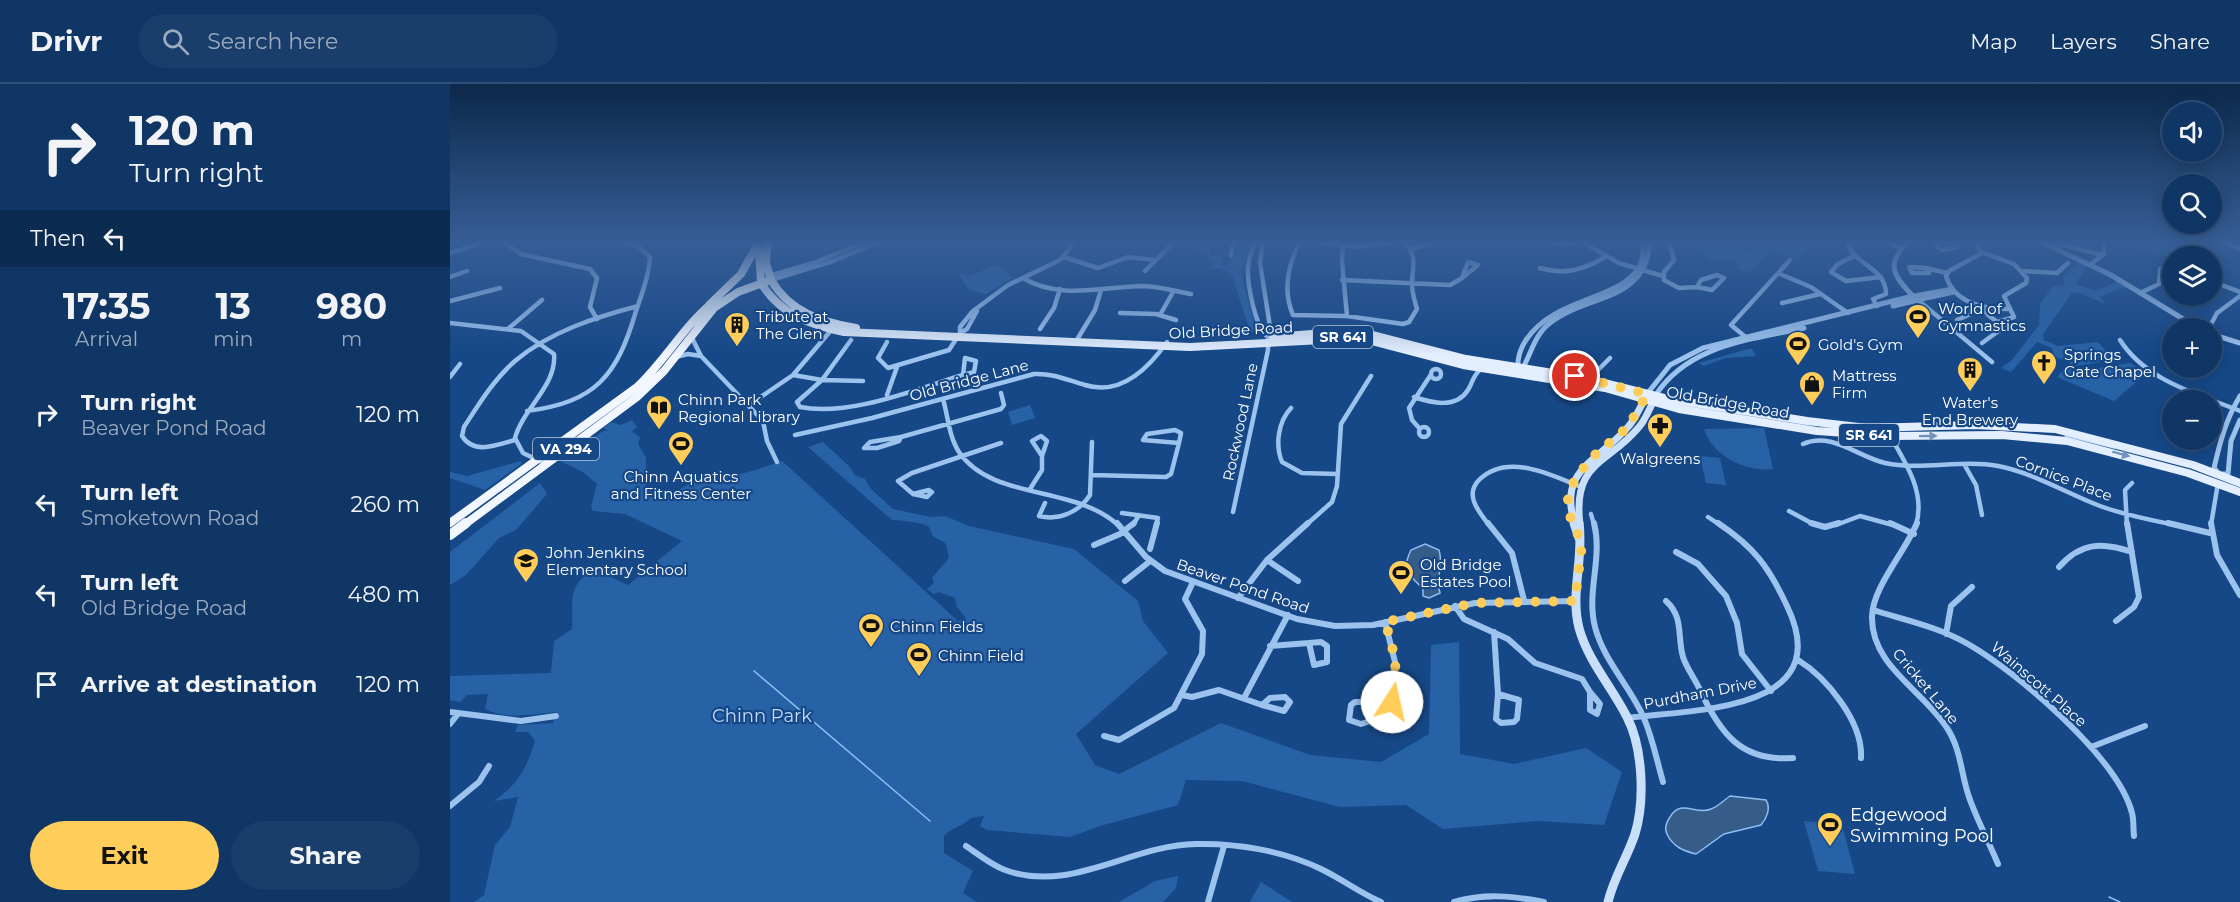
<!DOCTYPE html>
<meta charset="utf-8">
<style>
body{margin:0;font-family:Montserrat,sans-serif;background:#193e6b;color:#f1f3f6;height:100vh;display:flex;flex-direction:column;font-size:22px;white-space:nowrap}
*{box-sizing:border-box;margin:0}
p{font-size:20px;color:#9cabbf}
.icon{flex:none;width:33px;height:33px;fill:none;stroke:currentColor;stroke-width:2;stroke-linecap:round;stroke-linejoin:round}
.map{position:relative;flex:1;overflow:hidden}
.sheet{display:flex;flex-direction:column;background:#103665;width:450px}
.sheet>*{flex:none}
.banner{background:#103665;color:#f1f3f6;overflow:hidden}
.tools{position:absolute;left:1712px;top:18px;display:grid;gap:12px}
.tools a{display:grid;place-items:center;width:60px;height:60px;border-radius:50%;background:#103665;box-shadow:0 3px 15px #0003,0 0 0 2px #305079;font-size:30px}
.pin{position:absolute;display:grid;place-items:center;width:51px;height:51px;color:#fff;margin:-26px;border:3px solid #fff;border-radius:50%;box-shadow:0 2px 6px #0007}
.me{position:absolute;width:66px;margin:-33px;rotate:10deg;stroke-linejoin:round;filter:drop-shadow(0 0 4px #0008)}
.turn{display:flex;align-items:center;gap:21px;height:126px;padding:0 30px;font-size:27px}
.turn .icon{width:78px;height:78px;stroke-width:2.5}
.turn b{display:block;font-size:42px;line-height:51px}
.then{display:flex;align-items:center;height:57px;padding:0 30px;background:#0003;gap:12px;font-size:22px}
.eta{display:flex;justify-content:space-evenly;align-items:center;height:102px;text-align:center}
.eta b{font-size:36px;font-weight:700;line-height:42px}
.action{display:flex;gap:12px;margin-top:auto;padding:12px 30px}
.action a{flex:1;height:69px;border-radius:36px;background:#ffcd59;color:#111;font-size:24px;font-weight:700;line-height:69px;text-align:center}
.action a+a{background:#193e6b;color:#f1f3f6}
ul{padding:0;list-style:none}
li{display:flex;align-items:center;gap:18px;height:90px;padding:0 30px}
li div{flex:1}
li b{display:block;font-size:22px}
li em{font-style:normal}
header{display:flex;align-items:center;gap:36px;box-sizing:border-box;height:84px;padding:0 30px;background:#103665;border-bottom:2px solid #305079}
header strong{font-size:28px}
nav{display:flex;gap:33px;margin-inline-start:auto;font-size:21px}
.search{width:420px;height:54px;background:#193e6b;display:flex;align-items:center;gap:15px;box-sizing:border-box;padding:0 21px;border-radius:33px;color:#9cabbf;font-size:22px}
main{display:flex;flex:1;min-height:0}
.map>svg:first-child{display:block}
.green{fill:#2862a6}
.water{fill:#365c8a;stroke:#8ebdf1;stroke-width:1.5}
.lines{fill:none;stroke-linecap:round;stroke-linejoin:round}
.stream{stroke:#8ebdf1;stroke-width:1.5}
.minor-far1{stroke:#9cc2ee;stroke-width:4.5}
.minor{stroke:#9cc2ee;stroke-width:6}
.tertiary{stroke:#9cc2ee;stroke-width:5}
.secondary-far1{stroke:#c9dffa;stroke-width:7}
.secondary{stroke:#c9dffa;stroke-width:9}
.primary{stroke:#e3eeff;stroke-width:8}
.trunk-far1{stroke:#f1f6ff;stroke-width:8}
.trunk{stroke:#f1f6ff;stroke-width:10}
.oneway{fill:#7293bd}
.route{stroke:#ffcd59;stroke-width:10;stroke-dasharray:0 18}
.labels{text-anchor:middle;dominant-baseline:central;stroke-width:4.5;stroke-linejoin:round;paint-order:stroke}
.shield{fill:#164887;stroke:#b9c8db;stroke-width:1.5}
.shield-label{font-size:14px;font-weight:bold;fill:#fff}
.poi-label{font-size:15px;fill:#fff;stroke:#164887;text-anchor:start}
.street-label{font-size:15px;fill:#fff;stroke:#164887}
.near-park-label{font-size:18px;fill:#c2dcfa;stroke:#164887}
.near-poi-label{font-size:18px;fill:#fff;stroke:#164887;text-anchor:start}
</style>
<header>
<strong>Drivr</strong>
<div class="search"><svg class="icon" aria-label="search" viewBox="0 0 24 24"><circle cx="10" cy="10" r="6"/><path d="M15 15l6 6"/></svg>Search here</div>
<nav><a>Map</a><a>Layers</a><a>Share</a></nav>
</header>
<main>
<section class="sheet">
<div class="banner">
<div class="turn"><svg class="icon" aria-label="right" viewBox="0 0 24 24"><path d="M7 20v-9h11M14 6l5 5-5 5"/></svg><div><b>120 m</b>Turn right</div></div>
<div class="then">Then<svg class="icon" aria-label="left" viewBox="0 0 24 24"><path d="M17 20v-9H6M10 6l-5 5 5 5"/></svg></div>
</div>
<div class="eta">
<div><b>17:35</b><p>Arrival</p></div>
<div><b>13</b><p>min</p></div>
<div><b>980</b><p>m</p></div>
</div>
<ul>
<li><svg class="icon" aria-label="right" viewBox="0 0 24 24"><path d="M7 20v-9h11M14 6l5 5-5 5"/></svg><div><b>Turn right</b><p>Beaver Pond Road</p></div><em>120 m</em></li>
<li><svg class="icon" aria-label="left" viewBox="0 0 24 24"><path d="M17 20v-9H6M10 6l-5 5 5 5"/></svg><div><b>Turn left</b><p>Smoketown Road</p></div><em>260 m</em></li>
<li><svg class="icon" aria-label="left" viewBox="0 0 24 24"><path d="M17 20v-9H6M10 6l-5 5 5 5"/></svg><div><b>Turn left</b><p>Old Bridge Road</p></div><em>480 m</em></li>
<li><svg class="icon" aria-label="arrive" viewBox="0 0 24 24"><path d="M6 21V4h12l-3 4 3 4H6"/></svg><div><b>Arrive at destination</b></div><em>120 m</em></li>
</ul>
<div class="action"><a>Exit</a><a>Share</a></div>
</section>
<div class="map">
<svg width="1790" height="818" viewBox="0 0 1790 818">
<rect width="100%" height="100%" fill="#164887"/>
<!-- green -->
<path class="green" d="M730,156H760V172H772L771,181L774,182L784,173L785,156H802L791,189L805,242L803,248L775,252L792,249L798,241L782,191L771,184L760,185L763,180L760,174Z
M1244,156L1299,168L1306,167L1307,161H1320L1322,156L1366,158L1347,175L1321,166L1298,189L1289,185L1287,177L1260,175L1243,161Z
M1684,156H1723L1741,172L1722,174L1684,163Z
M1629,177L1637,180L1626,200L1646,207L1667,197L1679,205L1671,204L1650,213L1655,220L1628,208L1622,209L1593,250L1594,256L1608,262L1648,258L1664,276L1626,282L1604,272L1602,264L1587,258L1561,288L1551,284L1562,276L1589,241L1590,220L1604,201L1614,202L1613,193Z
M547,180L562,194L536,210L519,206L508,189L519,192Z
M1298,265H1302L1306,272L1276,274L1253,282L1249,279Z
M1680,279L1697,289L1664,317L1607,293L1614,285L1636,286Z
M580,321L585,334L562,341L558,328Z
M182,336L187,343L182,347L190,354L188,360L196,374V403L209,413C225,413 234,399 248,397C277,395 305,387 332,377L508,537L516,534L507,523L505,514L489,508L484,510L477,505L484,499L482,494L499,474L496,460C492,456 486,455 483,452C482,451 480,444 479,443C477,439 448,436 442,436L358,363L373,358L399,382L405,391L415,395L420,404L443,425L481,433L495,432L519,442L624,465L688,517L693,537L718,569L626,650L645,681L669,690L771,639L860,671L931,678L979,650L981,561L1009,558L1010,670L1064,680L1136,664L1172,688L1154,741L1088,737L993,745L956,721L890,723L792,697L736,696L728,721L650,742L620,753L537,746L530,742L534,732L521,734C513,743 501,743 494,752V769L523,787L513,809L527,818H24L34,811L45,761L60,743L68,713L44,717C69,699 76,685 85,657L78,648H65L68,641L103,639L106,628C85,630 55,636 35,625L38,610L17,611L10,618L0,616V592L101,589L104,557L122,545C124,521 115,498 146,486L178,501L232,457L175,430L143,427L141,423L147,400L133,388L112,378L153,347H158L153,344L161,338L171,341Z
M1314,344L1323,385C1296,388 1263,373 1254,345Z
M1250,372L1270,374L1276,401L1256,399Z
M71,377V380L35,406L0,394V388L17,392Z
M90,399L97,410L66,446L49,454L16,491L0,501V468Z
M1354,737L1392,741L1405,790L1368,787Z
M728,792L726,804L713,818H669L705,797Z
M811,798L842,818H800Z"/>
<!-- water -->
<path class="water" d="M975,460L989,466C994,481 985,494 990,509L979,514L973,512V505C960,490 950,489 961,466Z
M1280,712L1316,716C1321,724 1317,734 1311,741L1274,750L1246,770C1234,767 1223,763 1217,750C1214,744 1216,739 1220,733C1231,714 1246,732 1261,725C1268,723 1274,716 1280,712Z"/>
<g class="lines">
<!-- stream -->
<path class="stream" d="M1615,352L1664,364
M304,587L480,737
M1659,813L1670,818"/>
<!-- minor-far1 -->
<path class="minor-far1" d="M51,156L71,170L140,185L147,194L140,223L147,235
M806,156C802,165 799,173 798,183C797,199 805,244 818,253
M851,156C838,180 832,205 843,231L897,232L953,240L959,238L967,225C965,218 962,209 962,201C962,180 969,175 953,156
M854,156L909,163L951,156
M1062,156H1080
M1085,156L1116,160L1138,156
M1129,156L1169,179L1213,192
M1219,156L1224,176L1214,188V196L1229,204L1247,203
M1406,156L1398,161C1407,182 1436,184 1436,210L1423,215L1427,222
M1433,156L1450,164
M1523,156L1529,163L1530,170L1499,187L1496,192C1504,219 1534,225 1559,225
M1770,156L1790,165
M1505,157L1508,163L1492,166L1483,159Z
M1505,157L1519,156
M1605,159L1652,171
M961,165L993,156
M1531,168L1564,180L1577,194L1576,199L1554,212L1564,233L1548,238
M0,169L39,156
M781,172L782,156
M1404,172L1388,180L1381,188L1396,197L1431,193
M614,173L648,184L678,173L706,176
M1018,178L1028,181L1012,194Z
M1641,180L1654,170V156
M1459,183L1476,184L1479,189H1462Z
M1090,184C1114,191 1134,186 1155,173
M1476,184L1497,189
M695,187L722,160
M1573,187L1607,189L1618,179
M1330,190L1361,203L1398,229
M1267,191L1274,194L1262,206L1247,203L1251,196Z
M319,192L363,179L420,156
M0,193L17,187
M573,194C610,216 651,203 691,202C708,202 724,207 741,210
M321,196L383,177L433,156
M892,196L1000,201L1012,194
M1761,197L1790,208
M1690,209L1709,200L1710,185L1722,188
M1463,212L1501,205
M1468,216L1542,278
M1468,216L1505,208
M0,217L50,204
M1332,219L1370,210
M670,229L706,230L726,236
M710,231L723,208
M897,232L892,177L893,156H916
M1507,236L1523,229L1536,228
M0,239L71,247L104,270C107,302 73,324 65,354L73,369L96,380
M59,244L92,216
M1759,244L1767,229L1790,212
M590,245L604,224L610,205
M510,249L517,245L527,227
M241,252L251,272L313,337L317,357L327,378
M628,254L645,226L651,206
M1298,255L1281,241L1340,176
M401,256L372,296L347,318L350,323C399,333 466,305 513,291
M1670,256C1696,297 1748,310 1790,327
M437,258L428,274L438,284L499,266L510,249V243L523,227L558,201L610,176L626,156
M1532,259L1554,243L1538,231L1536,223
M226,273L238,270L251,272
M515,274L526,277L524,288L513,291Z
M981 290a5 5 0 1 1 10 0a5 5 0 1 1-10 0Z
M343,291L372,296L413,297
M0,293L10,280
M1135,294L1143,291L1160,274
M437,311L447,283
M964,313C982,319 1006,325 1018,306C1023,298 1023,291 1031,285
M493,315C498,332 499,353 509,368C542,417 625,401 668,441
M299,321L343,291L383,244
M841,324C828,338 825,361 832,378L852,389L887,390
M77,327C146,318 167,292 186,227C192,209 199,192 200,173L188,162L161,156
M969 348a5 5 0 1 1 10 0a5 5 0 1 1-10 0Z
M970,345L962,336L959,324L980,292
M725,346L731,349L729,359L693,356L697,350Z
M1439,350C1455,378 1476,408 1466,441
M345,351L422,334L584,290C603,289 617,296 635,301C670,312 698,285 717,258
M591,352L597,357L592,372L582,357Z
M451,353L551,325L554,321L551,309
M451,353L449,357L427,364H414L420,358Z
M65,356C47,361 24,371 12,352L14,343C29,320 44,295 65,277C99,248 146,233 188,222
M1353,360C1381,347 1408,373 1435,379C1472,387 1511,375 1548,382C1584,389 1616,409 1650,422C1674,431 1700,436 1725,441
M1514,380L1526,401L1532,431
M642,391L716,393L721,390L729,359
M580,405L592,386V372
M479,406L482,408L477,413L463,410Z
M463,410L448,397L462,389L551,359
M595,419L589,432C609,437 629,428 640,411L642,358
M1339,427L1365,441
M783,428L818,266V253L821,249L810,179L813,156
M672,429L708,434L706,441
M1141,430L1144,441
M1258,433L1270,441
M683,441L689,431
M856,441L882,418L887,402L891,340L921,292
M1039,441C1029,428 1014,411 1029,396C1057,368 1101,391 1131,403
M1386,441L1410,432L1443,441
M1677,441L1675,406L1682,399
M1761,441L1768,399"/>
<!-- minor -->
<path class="minor" d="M667,439L696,473L715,487L847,535L885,542L923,541L1025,519L1125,517
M1038,439L1062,469L1074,516
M1144,439C1153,474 1136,508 1145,543C1154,577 1179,601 1193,632C1202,652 1207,677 1213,698
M1361,439L1375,443L1389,439
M1440,439L1464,450
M1467,439C1455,468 1422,504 1422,533C1421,582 1474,607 1497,644C1511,665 1511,690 1519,713C1527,736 1539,758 1548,780
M1718,439L1760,449
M1761,439L1767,471L1790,511
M644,461L670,450L684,439
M700,465L707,439
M1226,468L1248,480L1276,512L1287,539L1292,570L1321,607
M817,476L848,497
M1609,483C1631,458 1652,458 1682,468
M675,497L699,478
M788,514L817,476L858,439
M1216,517C1234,533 1227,552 1233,573C1237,585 1245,595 1250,606C1270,649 1291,678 1343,674
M1005,522L1014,535L1058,555L1085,579L1132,595L1140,608
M1423,526C1455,536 1489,543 1518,560C1567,588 1668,674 1682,729C1684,736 1683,745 1684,752
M1666,537L1684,523L1689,513L1677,439
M935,538L945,578L942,618
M1044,548L1048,610
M1496,550L1501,522L1522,503
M871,558L877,562V578L864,581L859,559Z
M820,562L859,559
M1348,576C1377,594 1413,638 1411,674
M1140,608L1150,620L1147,630L1140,626Z
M1048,610L1069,616L1067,635L1064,638L1051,639L1046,635Z
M732,611L742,613L769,606L812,621
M835,613L840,618L834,627L812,621L820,614Z
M794,614L838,531
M905,618H942L929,634L911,640L899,636L901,621Z
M0,628L71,637L106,632
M1178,634C1245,625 1388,628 1337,522C1319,483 1304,463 1268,439
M0,640L8,630
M654,652L669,656L724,624L752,570L753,547L735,515L743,498
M1641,663L1695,642
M0,722L29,698L39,682
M516,762C528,770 541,781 555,786C621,810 680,761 746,760C787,759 834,767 871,785C892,795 910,809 931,818
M758,818L774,762
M1004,818C1035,809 1063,812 1094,818"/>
<!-- tertiary -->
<path class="tertiary" d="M1460,156C1435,179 1442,191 1464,213
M1587,156L1661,191L1748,244
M1443,222L1468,216
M1761,250L1790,259
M1068,287C1067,276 1070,265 1076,256C1104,213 1169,217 1189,183C1194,174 1193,166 1193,156
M1071,287C1081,271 1084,251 1100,239C1138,209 1198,219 1200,156
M1197,310L1220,281L1253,264L1463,212
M1205,312C1238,261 1299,256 1354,244
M1770,390H1778L1781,357L1790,336
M1770,391L1764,384C1770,358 1776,335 1790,312"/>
<!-- secondary-far1 -->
<path class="secondary-far1" d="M1125,441C1107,385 1148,378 1178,343C1186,334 1191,321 1197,311
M1130,441C1122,377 1158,381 1189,343C1196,335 1200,323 1205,314"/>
<!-- secondary -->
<path class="secondary" d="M1124,439L1129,454
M1129,439C1134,474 1120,509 1129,544C1138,577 1162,603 1177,633C1193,664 1195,717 1185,750C1177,774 1164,793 1158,818"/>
<!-- primary -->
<path class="primary" d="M321,196C340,228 371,238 406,244
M311,199C330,230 360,241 394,248L740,263L910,254L1013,281L1155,304L1229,325L1367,347L1440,352L1552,351L1617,357L1738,389L1790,408
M919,250L1016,275L1134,294L1218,315L1357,337L1417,344L1525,341L1605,345L1743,381L1790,399
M823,253L888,248"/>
<!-- trunk-far1 -->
<path class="trunk-far1" d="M309,166L311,199
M259,221L291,190L310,156
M0,439L187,303C215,277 233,243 262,219
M14,441L187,313L214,287L264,224L288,208L321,196L316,179L318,156"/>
<!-- trunk -->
<path class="trunk" d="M0,451L16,439"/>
</g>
<!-- one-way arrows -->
<defs><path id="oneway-solid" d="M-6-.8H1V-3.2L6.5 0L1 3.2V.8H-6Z" transform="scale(1.5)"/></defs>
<g class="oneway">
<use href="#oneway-solid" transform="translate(1478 352) rotate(-1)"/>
<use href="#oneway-solid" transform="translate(1671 370) rotate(15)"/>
</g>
<!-- sky -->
<linearGradient id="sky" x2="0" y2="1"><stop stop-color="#0c284a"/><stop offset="0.58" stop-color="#365e96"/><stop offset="1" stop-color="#365e96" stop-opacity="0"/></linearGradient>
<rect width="1790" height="271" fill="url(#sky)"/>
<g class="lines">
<!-- route -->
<path class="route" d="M942,618C950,591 944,566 935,538L1025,519L1125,517L1132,460L1120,432L1118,415L1120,404L1139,376L1178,343L1197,310L1125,292"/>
</g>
<!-- icons -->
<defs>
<symbol id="stadium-pin" viewBox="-11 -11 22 30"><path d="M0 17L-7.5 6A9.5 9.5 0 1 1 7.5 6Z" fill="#ffcd59" stroke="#164887"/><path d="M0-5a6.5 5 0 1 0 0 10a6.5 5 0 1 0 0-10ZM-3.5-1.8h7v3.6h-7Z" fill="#111"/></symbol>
<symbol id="building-pin" viewBox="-11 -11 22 30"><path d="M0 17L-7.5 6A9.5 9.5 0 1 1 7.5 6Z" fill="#ffcd59" stroke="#164887"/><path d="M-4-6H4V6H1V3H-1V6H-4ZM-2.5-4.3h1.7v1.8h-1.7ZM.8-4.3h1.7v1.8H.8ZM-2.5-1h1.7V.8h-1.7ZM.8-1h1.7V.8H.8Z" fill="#111"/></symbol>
<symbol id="church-pin" viewBox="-11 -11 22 30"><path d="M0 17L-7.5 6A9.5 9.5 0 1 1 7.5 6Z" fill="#ffcd59" stroke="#164887"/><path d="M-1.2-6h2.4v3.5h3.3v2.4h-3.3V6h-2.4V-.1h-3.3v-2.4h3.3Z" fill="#111"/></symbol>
<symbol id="shop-pin" viewBox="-11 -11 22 30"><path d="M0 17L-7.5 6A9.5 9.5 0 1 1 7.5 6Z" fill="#ffcd59" stroke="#164887"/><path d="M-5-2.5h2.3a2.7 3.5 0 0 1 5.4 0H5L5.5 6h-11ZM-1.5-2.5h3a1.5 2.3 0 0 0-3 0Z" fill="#111"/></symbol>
<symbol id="library-pin" viewBox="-11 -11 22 30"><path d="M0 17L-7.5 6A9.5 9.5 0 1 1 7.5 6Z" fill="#ffcd59" stroke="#164887"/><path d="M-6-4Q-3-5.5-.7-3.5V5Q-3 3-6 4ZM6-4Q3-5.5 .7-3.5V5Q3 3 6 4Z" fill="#111"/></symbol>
<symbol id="pharmacy-pin" viewBox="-11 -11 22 30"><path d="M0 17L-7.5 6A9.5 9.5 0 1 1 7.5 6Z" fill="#ffcd59" stroke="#164887"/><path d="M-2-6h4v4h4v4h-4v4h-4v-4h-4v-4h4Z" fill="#111"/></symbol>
<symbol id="school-pin" viewBox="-11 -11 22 30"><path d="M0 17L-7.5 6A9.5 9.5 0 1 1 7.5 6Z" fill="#ffcd59" stroke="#164887"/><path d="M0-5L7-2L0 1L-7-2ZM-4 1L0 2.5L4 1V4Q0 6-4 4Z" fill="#111"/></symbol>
</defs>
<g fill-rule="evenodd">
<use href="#stadium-pin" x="1453" y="218" width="30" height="40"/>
<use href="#building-pin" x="272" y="226" width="30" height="40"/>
<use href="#stadium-pin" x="1333" y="245" width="30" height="40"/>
<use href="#church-pin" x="1579" y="264" width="30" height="40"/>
<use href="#building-pin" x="1505" y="271" width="30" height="40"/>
<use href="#shop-pin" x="1347" y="285" width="30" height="40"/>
<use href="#library-pin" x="194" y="309" width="30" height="40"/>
<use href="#pharmacy-pin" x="1195" y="327" width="30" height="40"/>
<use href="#stadium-pin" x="216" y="345" width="30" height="40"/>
<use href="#school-pin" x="61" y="462" width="30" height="40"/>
<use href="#stadium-pin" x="936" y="474" width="30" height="40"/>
<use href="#stadium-pin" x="406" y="527" width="30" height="40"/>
<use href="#stadium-pin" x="454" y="556" width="30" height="40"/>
<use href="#stadium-pin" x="1365" y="726" width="30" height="40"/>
</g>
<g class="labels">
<!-- shield labels -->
<g class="shield">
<rect x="863" y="242" width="60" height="22" rx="4.5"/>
<rect x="1389" y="340" width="60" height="22" rx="4.5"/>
<rect x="83" y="354" width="66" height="22" rx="4.5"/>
</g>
<g class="shield-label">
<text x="893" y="253">SR 641</text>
<text x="1419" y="351">SR 641</text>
<text x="116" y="365">VA 294</text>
</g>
<!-- poi labels -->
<g class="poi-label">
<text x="1488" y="224">World of<tspan x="1488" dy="17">Gymnastics</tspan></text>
<text x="306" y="232">Tribute at<tspan x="306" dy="17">The Glen</tspan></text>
<text x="1368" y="260">Gold's Gym</text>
<text x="1614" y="270">Springs<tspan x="1614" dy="17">Gate Chapel</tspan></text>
<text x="1382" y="291">Mattress<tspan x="1382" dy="17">Firm</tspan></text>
<text x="228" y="315">Chinn Park<tspan x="228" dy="17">Regional Library</tspan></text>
<text x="1520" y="318" text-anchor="middle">Water's<tspan x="1520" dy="17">End Brewery</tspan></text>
<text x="1210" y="374" text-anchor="middle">Walgreens</text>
<text x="231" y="392" text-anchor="middle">Chinn Aquatics<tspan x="231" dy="17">and Fitness Center</tspan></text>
<text x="96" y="468">John Jenkins<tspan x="96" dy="17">Elementary School</tspan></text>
<text x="970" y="480">Old Bridge<tspan x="970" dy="17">Estates Pool</tspan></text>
<text x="440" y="542">Chinn Fields</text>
<text x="488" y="571">Chinn Field</text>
</g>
<!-- street labels -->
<g class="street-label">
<text transform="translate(781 246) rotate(-3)">Old Bridge Road</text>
<text transform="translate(519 296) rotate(-15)">Old Bridge Lane</text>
<text transform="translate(1278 318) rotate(10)">Old Bridge Road</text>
<text transform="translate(790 338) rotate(-78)">Rockwood Lane</text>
<text transform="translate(1614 394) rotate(21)">Cornice Place</text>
<text transform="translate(793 502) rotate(19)">Beaver Pond Road</text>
<text transform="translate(1589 600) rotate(41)">Wainscott Place</text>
<text transform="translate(1476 602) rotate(50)">Cricket Lane</text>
<text transform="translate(1250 609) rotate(-11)">Purdham Drive</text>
</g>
<!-- near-park labels -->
<g class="near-park-label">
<text x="312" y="632">Chinn Park</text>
</g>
<!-- near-poi labels -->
<g class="near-poi-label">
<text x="1400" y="731">Edgewood<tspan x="1400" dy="21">Swimming Pool</tspan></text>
</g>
</g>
</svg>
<div class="tools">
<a><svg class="icon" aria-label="sound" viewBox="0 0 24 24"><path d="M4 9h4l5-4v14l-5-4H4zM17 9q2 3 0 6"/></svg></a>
<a><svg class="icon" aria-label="search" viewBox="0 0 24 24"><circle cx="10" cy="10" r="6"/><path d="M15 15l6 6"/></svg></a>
<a><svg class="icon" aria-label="layers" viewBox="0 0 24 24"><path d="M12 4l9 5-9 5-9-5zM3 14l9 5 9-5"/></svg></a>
<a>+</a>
<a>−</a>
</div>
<div class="pin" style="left:1125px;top:292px;background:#d93025"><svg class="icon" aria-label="arrive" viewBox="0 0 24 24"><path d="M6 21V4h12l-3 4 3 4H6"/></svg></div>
<svg class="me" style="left:942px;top:618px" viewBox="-20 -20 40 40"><circle r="19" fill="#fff"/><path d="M0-13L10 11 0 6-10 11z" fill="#ffcd59"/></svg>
</div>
</main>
